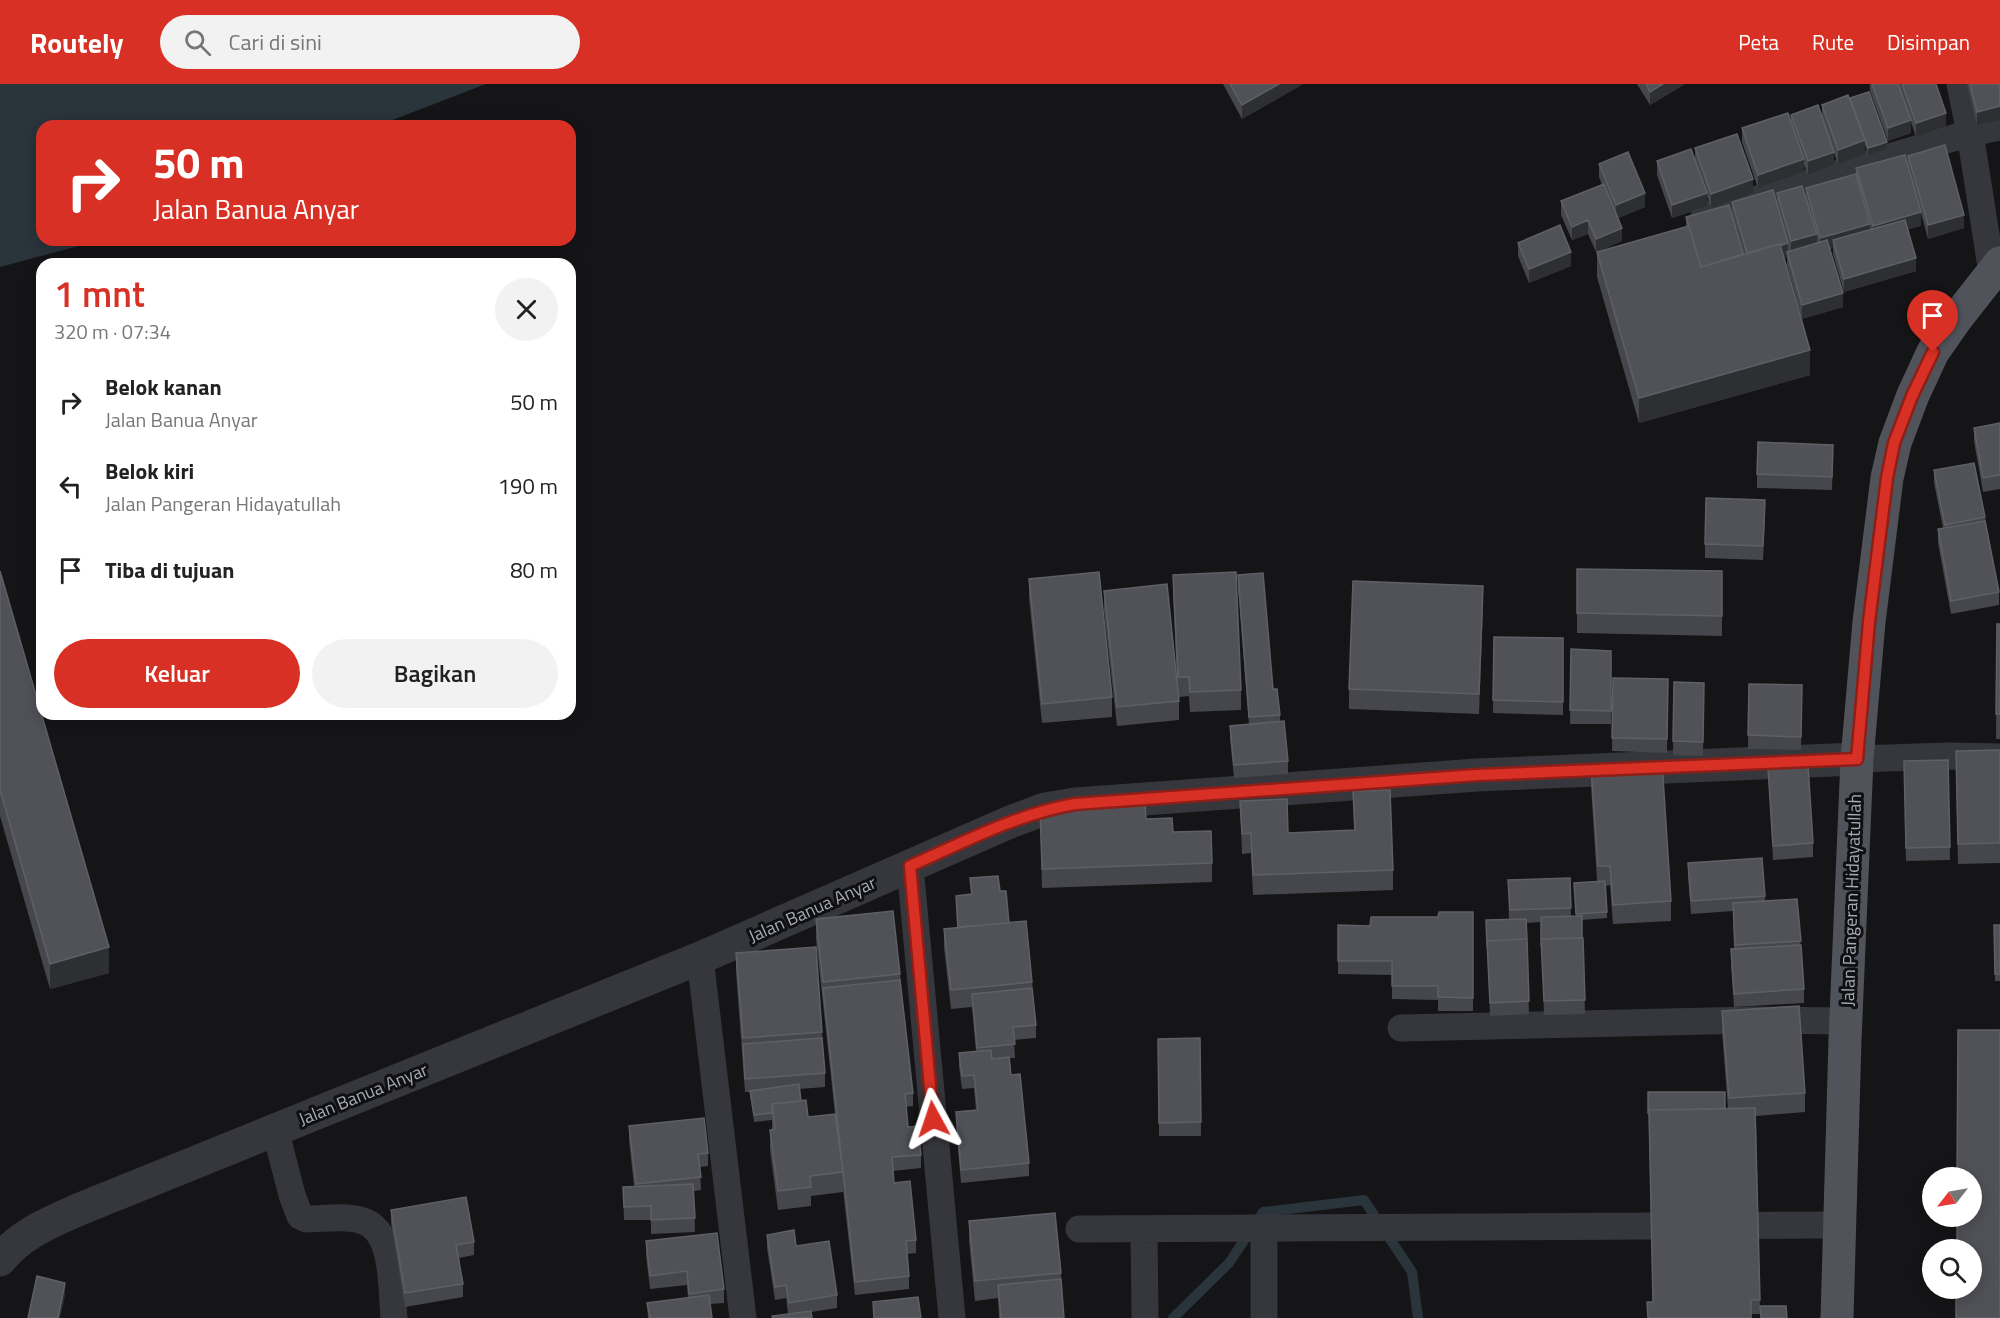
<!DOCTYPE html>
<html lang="id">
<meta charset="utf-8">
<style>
body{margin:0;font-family:"Titillium Web",sans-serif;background:#f2f2f2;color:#222;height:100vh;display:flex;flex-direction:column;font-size:22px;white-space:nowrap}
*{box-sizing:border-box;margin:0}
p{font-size:20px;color:#767676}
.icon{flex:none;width:33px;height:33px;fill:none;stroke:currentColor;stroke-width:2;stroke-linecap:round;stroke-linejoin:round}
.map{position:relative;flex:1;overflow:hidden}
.sheet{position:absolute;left:36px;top:174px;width:540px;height:462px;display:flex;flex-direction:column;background:#fff;border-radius:18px;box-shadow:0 3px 15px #0003}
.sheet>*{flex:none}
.hud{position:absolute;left:36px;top:36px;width:540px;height:126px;border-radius:18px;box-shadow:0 3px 15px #0003;background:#d93025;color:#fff;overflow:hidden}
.needle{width:39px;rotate:239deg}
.fabs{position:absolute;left:1922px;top:1083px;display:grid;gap:12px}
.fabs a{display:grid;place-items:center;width:60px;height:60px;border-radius:50%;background:#fff;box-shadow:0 3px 15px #0003;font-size:30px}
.pin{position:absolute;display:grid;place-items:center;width:51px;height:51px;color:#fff;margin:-62px -26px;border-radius:50% 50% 50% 0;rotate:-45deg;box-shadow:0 0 6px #0007}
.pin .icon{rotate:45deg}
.me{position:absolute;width:66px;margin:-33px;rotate:355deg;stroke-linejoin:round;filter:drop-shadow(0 0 4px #0008)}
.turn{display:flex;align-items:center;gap:21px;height:126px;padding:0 18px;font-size:27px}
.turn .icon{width:78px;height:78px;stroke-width:2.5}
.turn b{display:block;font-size:42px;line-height:51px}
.round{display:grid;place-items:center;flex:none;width:63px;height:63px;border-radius:32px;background:#f2f2f2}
.overview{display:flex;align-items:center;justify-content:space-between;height:102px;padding:0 18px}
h1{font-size:36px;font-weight:600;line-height:45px;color:#d93025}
.button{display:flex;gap:12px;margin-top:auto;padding:12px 18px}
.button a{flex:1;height:69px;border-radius:36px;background:#d93025;color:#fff;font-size:24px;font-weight:600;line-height:69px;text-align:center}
.button a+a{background:#f2f2f2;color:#222}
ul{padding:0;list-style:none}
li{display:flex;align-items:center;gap:18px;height:84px;padding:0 18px}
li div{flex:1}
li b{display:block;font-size:22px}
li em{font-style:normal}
header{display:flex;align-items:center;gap:36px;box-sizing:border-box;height:84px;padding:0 30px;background:#d93025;color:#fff}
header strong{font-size:28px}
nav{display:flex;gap:33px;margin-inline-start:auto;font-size:21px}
.search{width:420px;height:54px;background:#f2f2f2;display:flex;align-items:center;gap:15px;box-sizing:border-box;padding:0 21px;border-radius:33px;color:#767676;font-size:22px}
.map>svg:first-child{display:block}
.water{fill:#2a343b}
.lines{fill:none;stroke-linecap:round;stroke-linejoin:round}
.stream{stroke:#2a343b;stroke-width:10}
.minor{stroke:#35373c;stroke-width:27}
.tertiary{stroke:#35373c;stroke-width:33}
.primary{stroke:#51535b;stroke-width:33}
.wall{fill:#46474c}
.shaded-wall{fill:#2e2f32}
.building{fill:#515258;stroke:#5e6066;stroke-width:1.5}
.route-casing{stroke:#8d1f18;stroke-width:15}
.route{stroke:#d93025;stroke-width:10}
.labels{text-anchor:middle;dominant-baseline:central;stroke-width:6;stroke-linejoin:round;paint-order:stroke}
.street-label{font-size:18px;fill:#a6abb7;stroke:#101012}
</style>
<header>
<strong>Routely</strong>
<div class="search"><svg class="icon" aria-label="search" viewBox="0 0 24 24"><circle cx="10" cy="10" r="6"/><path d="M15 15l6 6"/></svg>Cari di sini</div>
<nav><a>Peta</a><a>Rute</a><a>Disimpan</a></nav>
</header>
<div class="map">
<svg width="2000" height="1234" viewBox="0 0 2000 1234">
<rect width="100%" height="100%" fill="#151517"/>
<!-- water -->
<path class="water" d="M0,0H486L377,42H42V156H101L0,183Z"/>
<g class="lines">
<!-- stream -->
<path class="stream" d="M1173,1234L1229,1179L1263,1128L1364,1116L1412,1188L1418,1234"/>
<!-- minor -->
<path class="minor" d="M1960,0L1970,49L1992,189
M1704,132L1899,70L1970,49L2000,43
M1857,675L1949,672L2000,673
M910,782L952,1234
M700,874L743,1234
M1401,944L1753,936L1846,937
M275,1045L292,1111L300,1132L306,1135C324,1135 346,1131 363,1137C395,1147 391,1206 394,1234
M1079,1145L1839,1141
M1144,1145L1145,1234
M1264,1234V1144"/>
<!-- tertiary -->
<path class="tertiary" d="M0,1176C20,1150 51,1138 80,1125L700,874L1010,738L1045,725L1075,720L1477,691L1857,675"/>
<!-- primary -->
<path class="primary" d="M1837,1234L1845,956L1857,675L1869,538L1887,394L1895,359L1913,311L1933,268L1956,235L2000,179"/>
</g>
<!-- wall -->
<path class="wall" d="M1223,0H1303L1242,35Z
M1637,0H1685L1650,21Z
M1870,0H1936L1946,42L1916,53L1911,38V49L1888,57L1870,7Z
M1967,0H2000V36L1977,41Z
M1850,14L1887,65L1868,71L1865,60V70L1838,80L1834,69V81L1808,91L1804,81V88L1758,104L1742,58V44L1791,38V31L1822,33V21L1850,17Z
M1695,64L1753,109L1711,124L1707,112V122L1672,134L1657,91V77L1695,75Z
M1908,72L1964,144L1928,155L1921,129V142L1908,145L1916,187L1844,208L1833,170V164L1830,165L1843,223L1802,235L1787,181V173L1784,174L1810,291L1639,339L1597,193V168L1686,143V133L1732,130V118L1777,122V109L1806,115V104L1856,92V84H1908Z
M1599,80L1645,123L1618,134L1622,157L1596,168L1588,150L1572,156L1561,131V117L1602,101L1599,93Z
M1518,159L1571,182L1529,199L1518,172Z
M2000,339V405L1983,408L1974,357V344Z
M1833,374L1832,406L1757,404V390Z
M1934,386L1985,433L1999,508V521L1951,530L1938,459V445L1943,444L1934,399Z
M1765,430L1763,476L1705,474V460Z
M1577,485L1722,487V552L1577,549Z
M0,487L109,889L50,905L0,732Z
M1173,491L1241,606V626L1190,628L1189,612L1179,613V636L1117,642L1104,527V507L1177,596L1173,510Z
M1238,491L1273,605L1280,631V638L1288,677V690L1234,694L1230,655V642L1249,640L1238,504Z
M1029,495L1112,613V633L1042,639L1029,514Z
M1483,522L1479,630L1349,625V605Z
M1997,540H2000V655H1996Z
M1494,553L1563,554V631L1493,629Z
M1571,565L1611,567V640H1570Z
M1613,594L1668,595L1667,669L1612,667Z
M1674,598L1704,599L1703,672L1673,671Z
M1749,600L1802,601L1801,666L1748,665Z
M2000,666V779L1958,780L1956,686Z
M1948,676L1950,776L1906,777L1904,677Z
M1591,682L1671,817V837L1613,840L1610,801L1606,802L1607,834L1582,836L1585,930L1544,931L1541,838L1526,839L1529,930L1490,932L1486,836H1509L1508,796L1570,794L1571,832H1576L1574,799L1597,797L1591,702Z
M1768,684L1813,759V773L1773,776Z
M1353,707L1393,786V806L1253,811L1251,769L1242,770L1240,717L1288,749L1354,746Z
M1040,723L1146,735L1173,748L1212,779V798L1042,804Z
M1688,779L1765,812V817L1797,815L1804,905V919L1734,923L1731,879V865H1734L1733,827L1691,830L1688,792Z
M970,794L1009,839L1032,898L1036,941V954L1014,956L1015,974H1010L1011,991L1029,1079V1092L961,1099L956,1042V1028L976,1026L974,1004L962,1005L959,982V969L976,967L972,923L951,925L944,864V845L957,844L956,812L971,810Z
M1473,828V927H1438V916L1392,915V891L1338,890V841L1370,842L1438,833Z
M816,835L900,890L913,1009V1022L906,1023L908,1043L921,1071V1084L893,1087L894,1099L916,1156V1169L907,1170L909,1192V1205L855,1211L843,1106V1108L811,1112V1122L778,1126L770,1066V1046H772V1036L754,1038L750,1008H745L736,888V869L816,863L825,989V1003L799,1005L801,1017L808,1033L835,1030L816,855Z
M1994,841H2000V897H1995Z
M1722,927L1805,1009V1028L1756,1032L1760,1230H1751L1653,1218L1648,1008L1728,1025L1722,947Z
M1200,954L1201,1052H1159L1158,955Z
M629,1042L708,1069V1082L700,1083L701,1106L694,1107L695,1148L651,1150V1136H624L623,1103L634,1102L629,1056Z
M391,1126L474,1158V1171L459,1174L463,1200V1213L405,1223L391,1139Z
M969,1137L1061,1189L1064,1234H999L998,1214L975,1217L969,1156Z
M767,1151L796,1162L837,1211V1224L811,1228L788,1230L786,1214L775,1216L767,1164Z
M646,1157L724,1205V1219L710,1220L712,1234H648L647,1219L688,1214L687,1201L650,1205L646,1171Z"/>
<!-- shaded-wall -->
<path class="shaded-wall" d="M1279,0H1303L1242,35V21Z
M1663,0H1685L1650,21V8Z
M2000,22V36L1977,41V28Z
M1946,29V42L1916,53V39Z
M1911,36V49L1888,57V44Z
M1865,56V70L1838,80V66Z
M1887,58V65L1868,71V64Z
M1834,68V81L1808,91V77Z
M1804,75V88L1758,104V91Z
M1753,95V109L1711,124V110Z
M1645,109V123L1616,135V121Z
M1707,109V122L1672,134V121Z
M1921,128V142L1873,155V142Z
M1964,131V144L1928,155V141Z
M1588,136V150L1572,156V143Z
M1870,140V153L1833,156V164L1820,167V154Z
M1622,144V157L1596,168V155Z
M1817,150V163L1791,170V157Z
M1788,159L1787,173L1747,184V171Z
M1571,168V182L1529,199V185Z
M1916,174V187L1844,208V195Z
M1843,209V223L1802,235V221Z
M1810,266V291L1639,339V314Z
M1483,502V522L1479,630V610Z
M109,863V889L50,905V880Z
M65,1199V1212L60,1234H58Z"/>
<!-- building -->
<path class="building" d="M1230,0H1279L1242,21Z
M1646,0H1663L1650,8Z
M1872,0H1898L1911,36L1888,44Z
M1902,0H1936L1946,29L1916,39Z
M1970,0H2000V22L1977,28Z
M1869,8L1887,58L1868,64L1850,14Z
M1848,11L1865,56L1838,66L1822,21Z
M1818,21L1834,68L1808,77L1791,31Z
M1788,29L1804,75L1758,91L1742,44Z
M1737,50L1753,95L1711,110L1695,64Z
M1945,61L1964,131L1928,141L1908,72Z
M1691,65L1707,109L1672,121L1657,77Z
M1628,68L1645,109L1616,121L1599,80Z
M1905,71L1921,128L1873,142L1856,84Z
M1856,90L1870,140L1820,154L1806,104Z
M1604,100L1622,144L1596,155L1588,136L1572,143L1561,117Z
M1802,102L1817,150L1791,157L1777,109Z
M1773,106L1788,159L1780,162V160L1747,169L1732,118Z
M1729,121L1743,170L1701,183L1686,133Z
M1905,136L1916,174L1844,195L1833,156Z
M1560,141L1571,168L1529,185L1518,159Z
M1689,142L1701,183L1780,160L1810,266L1639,314L1597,168Z
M1827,156L1843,209L1802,221L1787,168Z
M2000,339V391L1983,394L1974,344Z
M1758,358L1833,361L1832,393L1757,390Z
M1974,379L1985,433L1945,441L1934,386Z
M1706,414L1765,416L1763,462L1705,460Z
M1985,437L1999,508L1951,517L1938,445Z
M1577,485L1722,487V532L1577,529Z
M0,487L109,863L50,880L0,706Z
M1099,488L1112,613L1042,620L1029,495Z
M1236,488L1241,606L1190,608L1189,593H1178L1173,491Z
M1263,489L1273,605H1277L1280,631L1249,633L1238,491Z
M1353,497L1483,502L1479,610L1349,605Z
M1167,500L1179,617L1117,623L1104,507Z
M1997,540H2000V630H1996Z
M1494,553L1563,554V618L1493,616Z
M1571,565L1611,567V627L1570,626Z
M1613,594L1668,595L1667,655L1612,654Z
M1674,598L1704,599L1703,658L1673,657Z
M1749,600L1802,601L1801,653L1748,651Z
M1284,637L1288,677L1234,681L1230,642Z
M2000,666V759L1958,760L1956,667Z
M1948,676L1950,763L1906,764L1904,677Z
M1662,678L1671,817L1613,821L1610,782H1598L1591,682Z
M1808,681L1813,759L1773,762L1768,684Z
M1390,706L1393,786L1253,791L1251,749L1242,750L1240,717L1287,715L1288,749L1355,746L1353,707Z
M1145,719L1146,735L1172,734L1173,748L1211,747L1212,779L1042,785L1040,723Z
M1762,774L1765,812L1691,817L1688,779Z
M998,792L1000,807H1006L1009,839L958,843L956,812L972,810L970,794Z
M1570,794L1571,824L1510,826L1508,796Z
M1605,797L1607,828L1576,830L1574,799Z
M1797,815L1801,857L1735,861L1733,819Z
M893,827L900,890L823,898L816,835Z
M1439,828H1473V914L1438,913V902H1392V877H1338V841L1370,842L1371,833H1438Z
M1582,832V854L1541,855V862V833Z
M1526,835L1527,855L1487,857V863L1486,836Z
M1026,837L1032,898L951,906L944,845Z
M1994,841H2000V890H1995Z
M1583,854L1585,916L1544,917L1541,855Z
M1527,855L1529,917L1490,919L1487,857Z
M1801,861L1804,905L1734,910L1731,865Z
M816,863L822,948L743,954L736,869Z
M900,896L913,1009L905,1010L908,1043L918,1042L921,1071L892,1073L894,1099L910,1097L916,1156L906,1157L909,1192L855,1198L823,904Z
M1032,904L1036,941L1013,943L1015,960L977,964L972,910Z
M1799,922L1805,1009L1729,1014L1722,927Z
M1958,946H2000V1234H1956V1204H1971V1166H1957V1132H1971V1094H1957Z
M822,954L825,989L745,995L743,960Z
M1200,954L1201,1038L1159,1039L1158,955Z
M991,966L992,975L1009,973L1011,991L1020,990L1029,1079L961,1086L956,1028L978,1026L974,991L962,992L959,969Z
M799,1000L801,1017L772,1020V1029L754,1031L750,1007Z
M1648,1008H1725V1025L1649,1026L1648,1030Z
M806,1016L808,1033L835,1030L843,1088L810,1092L811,1103L778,1107L770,1046L775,1045L772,1020Z
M1755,1024L1760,1216H1751V1234H1648L1647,1218H1653L1649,1026Z
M704,1034L708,1069L698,1070L701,1093L636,1100L629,1042Z
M693,1100L695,1134L651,1136V1122L624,1123L623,1103Z
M466,1113L474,1158L456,1161L463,1200L405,1209L391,1126Z
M1055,1129L1061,1189L975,1197L969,1137Z
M794,1146L796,1162L829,1157L837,1211L789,1219L786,1201L775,1203L767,1151Z
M717,1149L724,1205L689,1210L687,1187L650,1192L646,1157Z
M37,1192L65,1199L58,1234H28Z
M1061,1195L1064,1234H1001L998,1201Z
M709,1211L712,1234H650L647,1219Z
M918,1213L921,1234H874L873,1218Z
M1760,1222H1786L1787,1234H1761Z
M811,1227L812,1234H773L772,1232Z"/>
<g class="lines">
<defs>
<path id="route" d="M933,1035L910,782C964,758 1017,730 1075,720L1477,691L1857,675L1869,538L1887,394L1894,359L1912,312L1933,268"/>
</defs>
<!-- route casing -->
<use href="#route" class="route-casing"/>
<!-- route -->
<use href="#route" class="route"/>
</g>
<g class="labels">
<!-- street labels -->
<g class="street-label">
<text transform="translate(1851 816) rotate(-88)">Jalan Pangeran Hidayatullah</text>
<text transform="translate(812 825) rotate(-24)">Jalan Banua Anyar</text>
<text transform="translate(363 1010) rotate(-22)">Jalan Banua Anyar</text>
</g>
</g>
</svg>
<div class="fabs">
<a><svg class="needle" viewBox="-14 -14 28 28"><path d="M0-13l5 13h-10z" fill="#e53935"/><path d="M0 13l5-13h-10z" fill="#767676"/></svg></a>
<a><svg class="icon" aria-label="search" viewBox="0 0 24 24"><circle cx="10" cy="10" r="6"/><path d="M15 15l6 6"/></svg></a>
</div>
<div class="pin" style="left:1933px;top:268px;background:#d93025"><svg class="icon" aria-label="arrive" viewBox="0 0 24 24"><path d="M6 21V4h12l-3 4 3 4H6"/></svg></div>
<svg class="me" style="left:933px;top:1035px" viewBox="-20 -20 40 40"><path d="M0-17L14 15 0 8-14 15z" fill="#d93025" stroke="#fff" stroke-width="4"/></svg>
<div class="hud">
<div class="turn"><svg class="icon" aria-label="right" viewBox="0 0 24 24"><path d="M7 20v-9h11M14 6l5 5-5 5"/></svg><div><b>50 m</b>Jalan Banua Anyar</div></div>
</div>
<section class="sheet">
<div class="overview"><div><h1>1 mnt</h1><p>320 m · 07:34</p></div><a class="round"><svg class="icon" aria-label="close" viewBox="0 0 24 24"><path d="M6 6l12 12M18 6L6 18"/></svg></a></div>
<ul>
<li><svg class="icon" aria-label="right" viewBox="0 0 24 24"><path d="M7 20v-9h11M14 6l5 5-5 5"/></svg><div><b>Belok kanan</b><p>Jalan Banua Anyar</p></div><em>50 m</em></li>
<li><svg class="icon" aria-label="left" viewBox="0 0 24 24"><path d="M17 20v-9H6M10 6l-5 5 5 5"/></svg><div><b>Belok kiri</b><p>Jalan Pangeran Hidayatullah</p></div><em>190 m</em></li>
<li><svg class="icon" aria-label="arrive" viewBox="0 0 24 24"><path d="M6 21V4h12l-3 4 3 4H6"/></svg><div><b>Tiba di tujuan</b></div><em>80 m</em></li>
</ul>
<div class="button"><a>Keluar</a><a>Bagikan</a></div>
</section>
</div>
